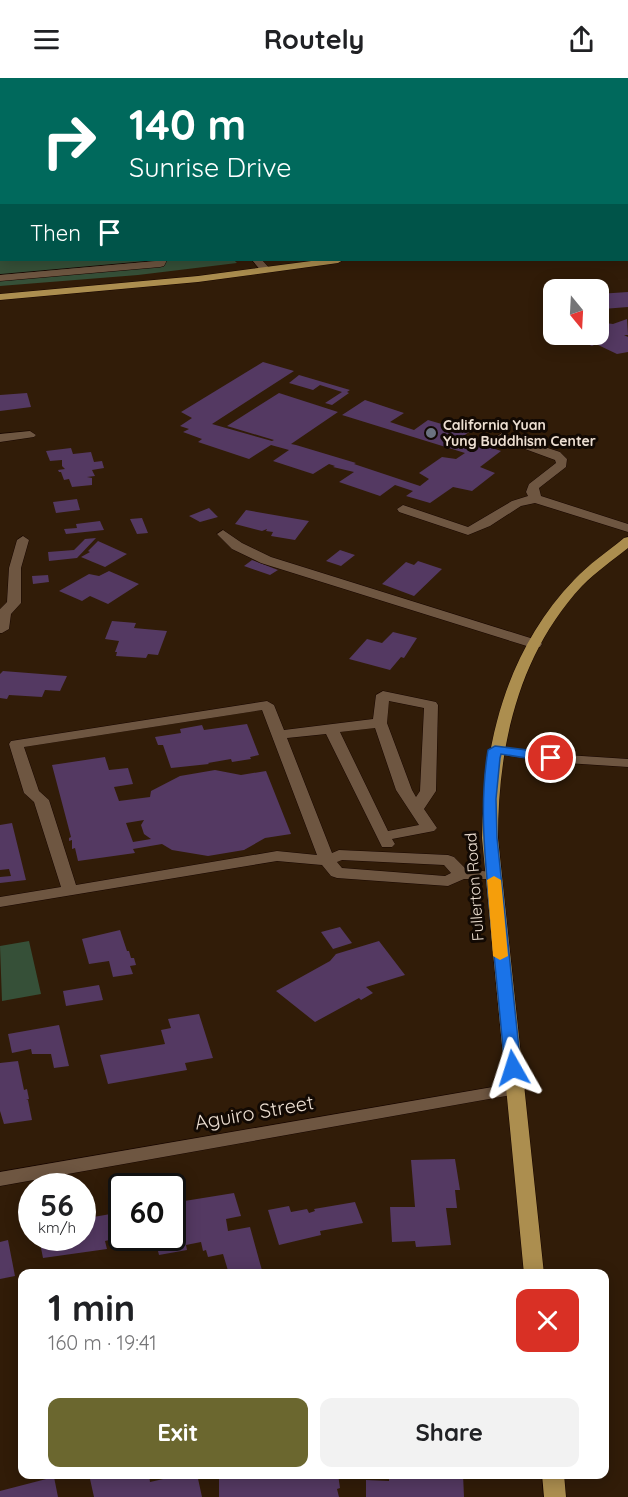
<!DOCTYPE html>
<meta charset="utf-8">
<style>
body{margin:0;font-family:Quicksand,sans-serif;background:#f2f2f2;color:#202124;height:100vh;display:flex;flex-direction:column;font-size:22px;white-space:nowrap}
*{box-sizing:border-box;margin:0}
p{font-size:20px;color:#757577}
.icon{flex:none;width:33px;height:33px;fill:none;stroke:currentColor;stroke-width:2;stroke-linecap:round;stroke-linejoin:round}
.map{position:relative;flex:1;overflow:hidden}
.sheet{position:absolute;left:18px;top:1191px;width:591px;height:210px;display:flex;flex-direction:column;background:#fff;border-radius:12px;box-shadow:0 3px 15px #0003}
.sheet>*{flex:none}
.guide{position:absolute;left:0px;top:0px;width:628px;height:183px;box-shadow:0 3px 15px #0003;background:#00695c;color:#fff;overflow:hidden}
.needle{width:39px;rotate:162deg}
.buttons{position:absolute;left:543px;top:201px;display:grid;gap:12px}
.buttons a{display:grid;place-items:center;width:66px;height:66px;border-radius:12px;background:#fff;box-shadow:0 3px 15px #0003;font-size:30px}
.speed{position:absolute;left:18px;top:1095px;display:flex;gap:12px;font-size:30px;font-weight:700;text-align:center}
.speed>*{display:grid;place-content:center;width:78px;height:78px;border-radius:50%;background:#fff;box-shadow:0 3px 15px #0003;line-height:1}
.speed small{font-size:15px;font-weight:400}
.speed .limit{border:3px solid #111;border-radius:9px;background:#fff;color:#111}
.pin{position:absolute;display:grid;place-items:center;width:51px;height:51px;color:#fff;margin:-26px;border:3px solid #fff;border-radius:50%;box-shadow:0 2px 6px #0007}
.me{position:absolute;width:66px;margin:-33px;rotate:354deg;stroke-linejoin:round;filter:drop-shadow(0 0 4px #0008)}
.turn{display:flex;align-items:center;gap:21px;height:126px;padding:0 30px;font-size:27px}
.turn .icon{width:78px;height:78px;stroke-width:2.5}
.turn b{display:block;font-size:42px;line-height:51px}
.then{display:flex;align-items:center;height:57px;padding:0 30px;background:#0003;gap:12px;font-size:22px}
.round{display:grid;place-items:center;flex:none;width:63px;height:63px;border-radius:12px;background:#f2f2f2}
.overview{display:flex;align-items:center;justify-content:space-between;height:102px;padding:0 30px}
h1{font-size:36px;font-weight:800;line-height:45px}
.primary-button{display:flex;gap:12px;margin-top:auto;padding:12px 30px}
.primary-button a{flex:1;height:69px;border-radius:12px;background:#6b672f;color:#fff;font-size:24px;font-weight:800;line-height:69px;text-align:center}
.primary-button a+a{background:#f2f2f2;color:#202124}
header{display:flex;justify-content:space-between;align-items:center;height:78px;padding:0 30px;background:#fff;font-size:27px;font-weight:800}
.map>svg:first-child{display:block}
.green{fill:#365038}
.building{fill:#543962;fill-rule:evenodd}
.lines{fill:none;stroke-linecap:round;stroke-linejoin:round}
.minor-casing{stroke:#180600;stroke-width:1}
.major-casing{stroke:#180600;stroke-width:1}
.path{stroke:#938272;stroke-width:2;stroke-dasharray:4 2;stroke-linecap:butt}
.minor{fill:#6e5641;fill-rule:evenodd}
.major{fill:#ac8e4f;fill-rule:evenodd}
.route{fill:#1a73e8;stroke:#114b97;stroke-width:1.5}
.slow{fill:#f59e0b}
.worship-dot{fill:#6b7280;stroke:#120903;stroke-width:2}
.labels{text-anchor:middle;dominant-baseline:central;stroke-width:6;stroke-linejoin:round;paint-order:stroke}
.far-poi-label{font-size:14px;font-weight:bold;fill:#eddfd2;stroke:#120903;text-anchor:start}
.street-label{font-size:16px;fill:#eddfd2;stroke:#120903}
.near-street-label{font-size:20px;fill:#eddfd2;stroke:#120903}
</style>
<header><svg class="icon" aria-label="menu" viewBox="0 0 24 24"><path d="M4 6h16M4 12h16M4 18h16"/></svg>Routely<svg class="icon" aria-label="share" viewBox="0 0 24 24"><path d="M12 15V3M7 8l5-5 5 5M5 13v7h14v-7"/></svg></header>
<div class="map">
<svg width="628" height="1419" viewBox="0 0 628 1419">
<rect width="100%" height="100%" fill="#311c08"/>
<!-- green -->
<path class="green" d="M0,0H138L139,1L2,2L0,112Z
M0,162L2,182H234L237,185L138,197L0,208Z
M29,863L41,916L2,923L0,868Z"/>
<!-- building -->
<path class="building" d="M628,214V229L603,231L598,225V216Z
M627,241L628,257H624L628,259V274L617,276L596,266L592,268L580,263L586,261L579,258L582,256H598V244L613,246Z
M263,284L294,293L212,346L272,363L274,362L227,348L279,315L338,334L291,366L296,367L356,385L354,386L420,408L429,401L419,395L442,379L456,381L465,375L342,337L365,322L404,335L390,344L414,352L428,342L469,354L455,364L472,370L478,365L501,373L480,389L495,395L472,413L453,409L430,425L406,418L413,413L395,407L380,418L339,404L354,394L333,389L335,388L329,386L313,396L273,383L289,372L271,367L249,381L198,364L202,361L183,354L189,351L180,348L192,340L181,334Z
M299,297L350,312L347,314L349,315L332,327L325,325L342,314L320,307L313,312L289,305Z
M27,315L31,329L0,333V317Z
M71,370L73,376L91,374L94,384L102,383L104,390L92,392L95,398L87,399L92,400V407L72,409L69,401L64,402L61,394H59L58,392L65,391L62,388V382L50,383L46,373Z
M77,421L80,432L56,435L53,424Z
M209,430L218,439L200,444L189,438Z
M246,432L309,443L295,462L271,458L273,454L266,453L267,451L262,453L235,446Z
M142,440L148,455L137,456L130,441Z
M100,443L104,452L66,456L64,451L77,450L76,446Z
M96,460L77,480L49,483L48,474L74,472L85,461Z
M98,463L127,476L105,489L81,479L90,474L88,473Z
M340,472L355,477L341,488L326,483Z
M252,482L278,492L270,497L244,488Z
M418,483L442,491L414,518L382,506L406,484L414,487Z
M109,493L139,506L108,526L90,518L82,523L59,513L89,496L99,498Z
M48,497L49,504L33,506L32,498Z
M112,543L136,545L134,550L167,553L158,577L148,576L146,580L116,578L117,574H115L119,563L105,561Z
M393,554L417,560L404,580L401,579L390,592L349,581L367,561L382,565Z
M3,593L67,598L60,613L45,612L42,619L9,617L7,621L0,620V596Z
M247,646L259,677L250,679L251,681L232,684L231,681L208,685L209,686L171,690L163,667H158L155,659L181,655L180,651L202,647L204,652Z
M105,679L109,692L128,690L133,706L114,709L119,723L150,719L151,713L180,698L215,692L241,697L266,693L291,756L265,760L244,772L208,778L172,772L162,766L133,771L135,775L78,783L75,770L72,771V762L69,763V760L71,759L52,687ZM144,742L141,747L144,756L151,761L133,764L126,745Z
M12,745L26,802L0,805V799L11,798L9,791L0,792V747Z
M340,849L352,865L333,871L321,854Z
M120,852L127,873H129L131,880H134L136,887L130,888L133,896L113,899L109,883L89,886L82,861Z
M379,863L405,897L366,909L373,915L361,922L359,920L315,944L276,913L330,883L336,876Z
M99,907L103,922L66,928L63,913Z
M199,936L213,980L185,985L187,992L108,1006L100,977L165,966L161,952L171,950L168,941Z
M59,947L69,988L54,990L51,976H32L31,971L12,975L8,956Z
M18,983L24,1012L27,1011L29,1021L26,1022H28L32,1042L4,1046L0,1033V985Z
M455,1081L460,1112H455L457,1130H446L451,1167L416,1169L415,1163L392,1164L390,1129H415L411,1082Z
M234,1115L241,1138L226,1141L228,1153L250,1149L263,1196H229L223,1176L208,1179L206,1172L203,1173L201,1164L186,1167L187,1172L159,1177L155,1161L152,1162L151,1160H172V1125Z
M355,1124L363,1145L320,1153L321,1157L279,1167L268,1132L289,1128L291,1134L307,1131L309,1135L315,1133L314,1131Z
M122,1134V1159L105,1163L107,1171L43,1180L39,1160H82V1141Z
M8,1162L15,1198L0,1201V1164Z
M113,1396H149L150,1404L172,1399L171,1396H197L202,1419H94L90,1401Z
M219,1396H338L340,1410L337,1411L339,1419H219Z
M389,1396H463L464,1419H366V1402L389,1403Z
M54,1399L58,1419H0V1413Z"/>
<g class="lines">
<defs>
<path id="minor" d="M484,0H493L494,2H485Z
M167,182L164,188L160,189L0,203V197Z
M252,182H262L271,192L262,194Z
M30,353L36,357L34,359L0,364V356Z
M502,355L560,374L567,381L566,389L539,410L541,418L628,446V454L535,425L521,428L490,448L468,457L399,434L397,431L403,427L468,449L512,423L528,418L526,414L529,406L556,385L555,382L498,361L496,359Z
M223,452L242,465L271,479L540,563L542,566L540,569H530L261,485L232,471L217,456Z
M23,458L29,462L21,490V525L11,536L9,551L2,555H0V531L7,524L9,490L17,462Z
M383,613L436,624L438,627L436,713L424,731L437,750L434,753L392,761L395,766L392,769H382L326,656L287,660L332,775L339,772L448,777L454,779L466,791L499,795L501,798L499,801H464L448,808L337,800L331,798L322,787L277,783L0,829V819L61,809L34,724L24,715L9,666L11,663L267,623L274,627L284,652L373,641L376,617ZM389,623L424,630L420,713L416,719L412,712L387,645ZM262,632L317,777L277,773L76,807L49,722L39,713L24,669ZM375,650L396,712L419,747L388,753L340,654ZM342,782L444,787L451,795L445,798L342,790L337,784Z
M495,668L551,676L628,681V689L551,684L490,675L488,672Z
M516,1005L522,1007L525,1011L522,1015L0,1108V1094Z"/>
<path id="major" d="M627,122H628V128H627Z
M319,182H343L338,185L198,204L0,222V216L198,198Z
M628,459V470C613,482 596,494 582,508C518,577 498,669 498,760L544,1196H524L482,760C484,665 506,573 574,502C589,486 607,474 624,460Z
M542,1396H564L566,1419H544Z"/>
</defs>
<!-- minor casing -->
<use href="#minor" class="minor-casing"/>
<!-- major casing -->
<use href="#major" class="major-casing"/>
<!-- path -->
<path class="path" d="M361,2L363,0"/>
<!-- minor -->
<use href="#minor" class="minor"/>
<!-- major -->
<use href="#major" class="major"/>
</g>
<!-- route -->
<path class="route" d="M495,668L551,675L558,680L551,684L501,676L500,680L496,721L497,760L521,990L519,994H507L505,990C500,939 495,887 490,835C485,780 479,727 488,672Z"/>
<!-- slow -->
<path class="slow" d="M494,798L501,802L508,878L500,882L493,878L487,802Z"/>
<!-- markers -->
<circle class="worship-dot" cx="431" cy="355" r="6"/>
<g class="labels">
<!-- far-poi labels -->
<g class="far-poi-label">
<text x="443" y="347">California Yuan<tspan x="443" dy="16">Yung Buddhism Center</tspan></text>
</g>
<!-- street labels -->
<g class="street-label">
<text transform="translate(474 809) rotate(-94)">Fullerton Road</text>
</g>
<!-- near-street labels -->
<g class="near-street-label">
<text transform="translate(254 1034) rotate(-10)">Aguiro Street</text>
</g>
</g>
</svg>
<div class="buttons">
<a><svg class="needle" viewBox="-14 -14 28 28"><path d="M0-13l5 13h-10z" fill="#e53935"/><path d="M0 13l5-13h-10z" fill="#757577"/></svg></a>
</div>
<div class="speed"><div>56<small>km/h</small></div><div class="limit">60</div></div>
<div class="pin" style="left:551px;top:680px;background:#d93025"><svg class="icon" aria-label="arrive" viewBox="0 0 24 24"><path d="M6 21V4h12l-3 4 3 4H6"/></svg></div>
<svg class="me" style="left:513px;top:990px" viewBox="-20 -20 40 40"><path d="M0-17L14 15 0 8-14 15z" fill="#1a73e8" stroke="#fff" stroke-width="4"/></svg>
<div class="guide">
<div class="turn"><svg class="icon" aria-label="right" viewBox="0 0 24 24"><path d="M7 20v-9h11M14 6l5 5-5 5"/></svg><div><b>140 m</b>Sunrise Drive</div></div>
<div class="then">Then<svg class="icon" aria-label="arrive" viewBox="0 0 24 24"><path d="M6 21V4h12l-3 4 3 4H6"/></svg></div>
</div>
<section class="sheet">
<div class="overview"><div><h1>1 min</h1><p>160 m · 19:41</p></div><a class="round" style="background:#d93025;color:#fff"><svg class="icon" aria-label="close" viewBox="0 0 24 24"><path d="M6 6l12 12M18 6L6 18"/></svg></a></div>
<div class="primary-button"><a>Exit</a><a>Share</a></div>
</section>
</div>
